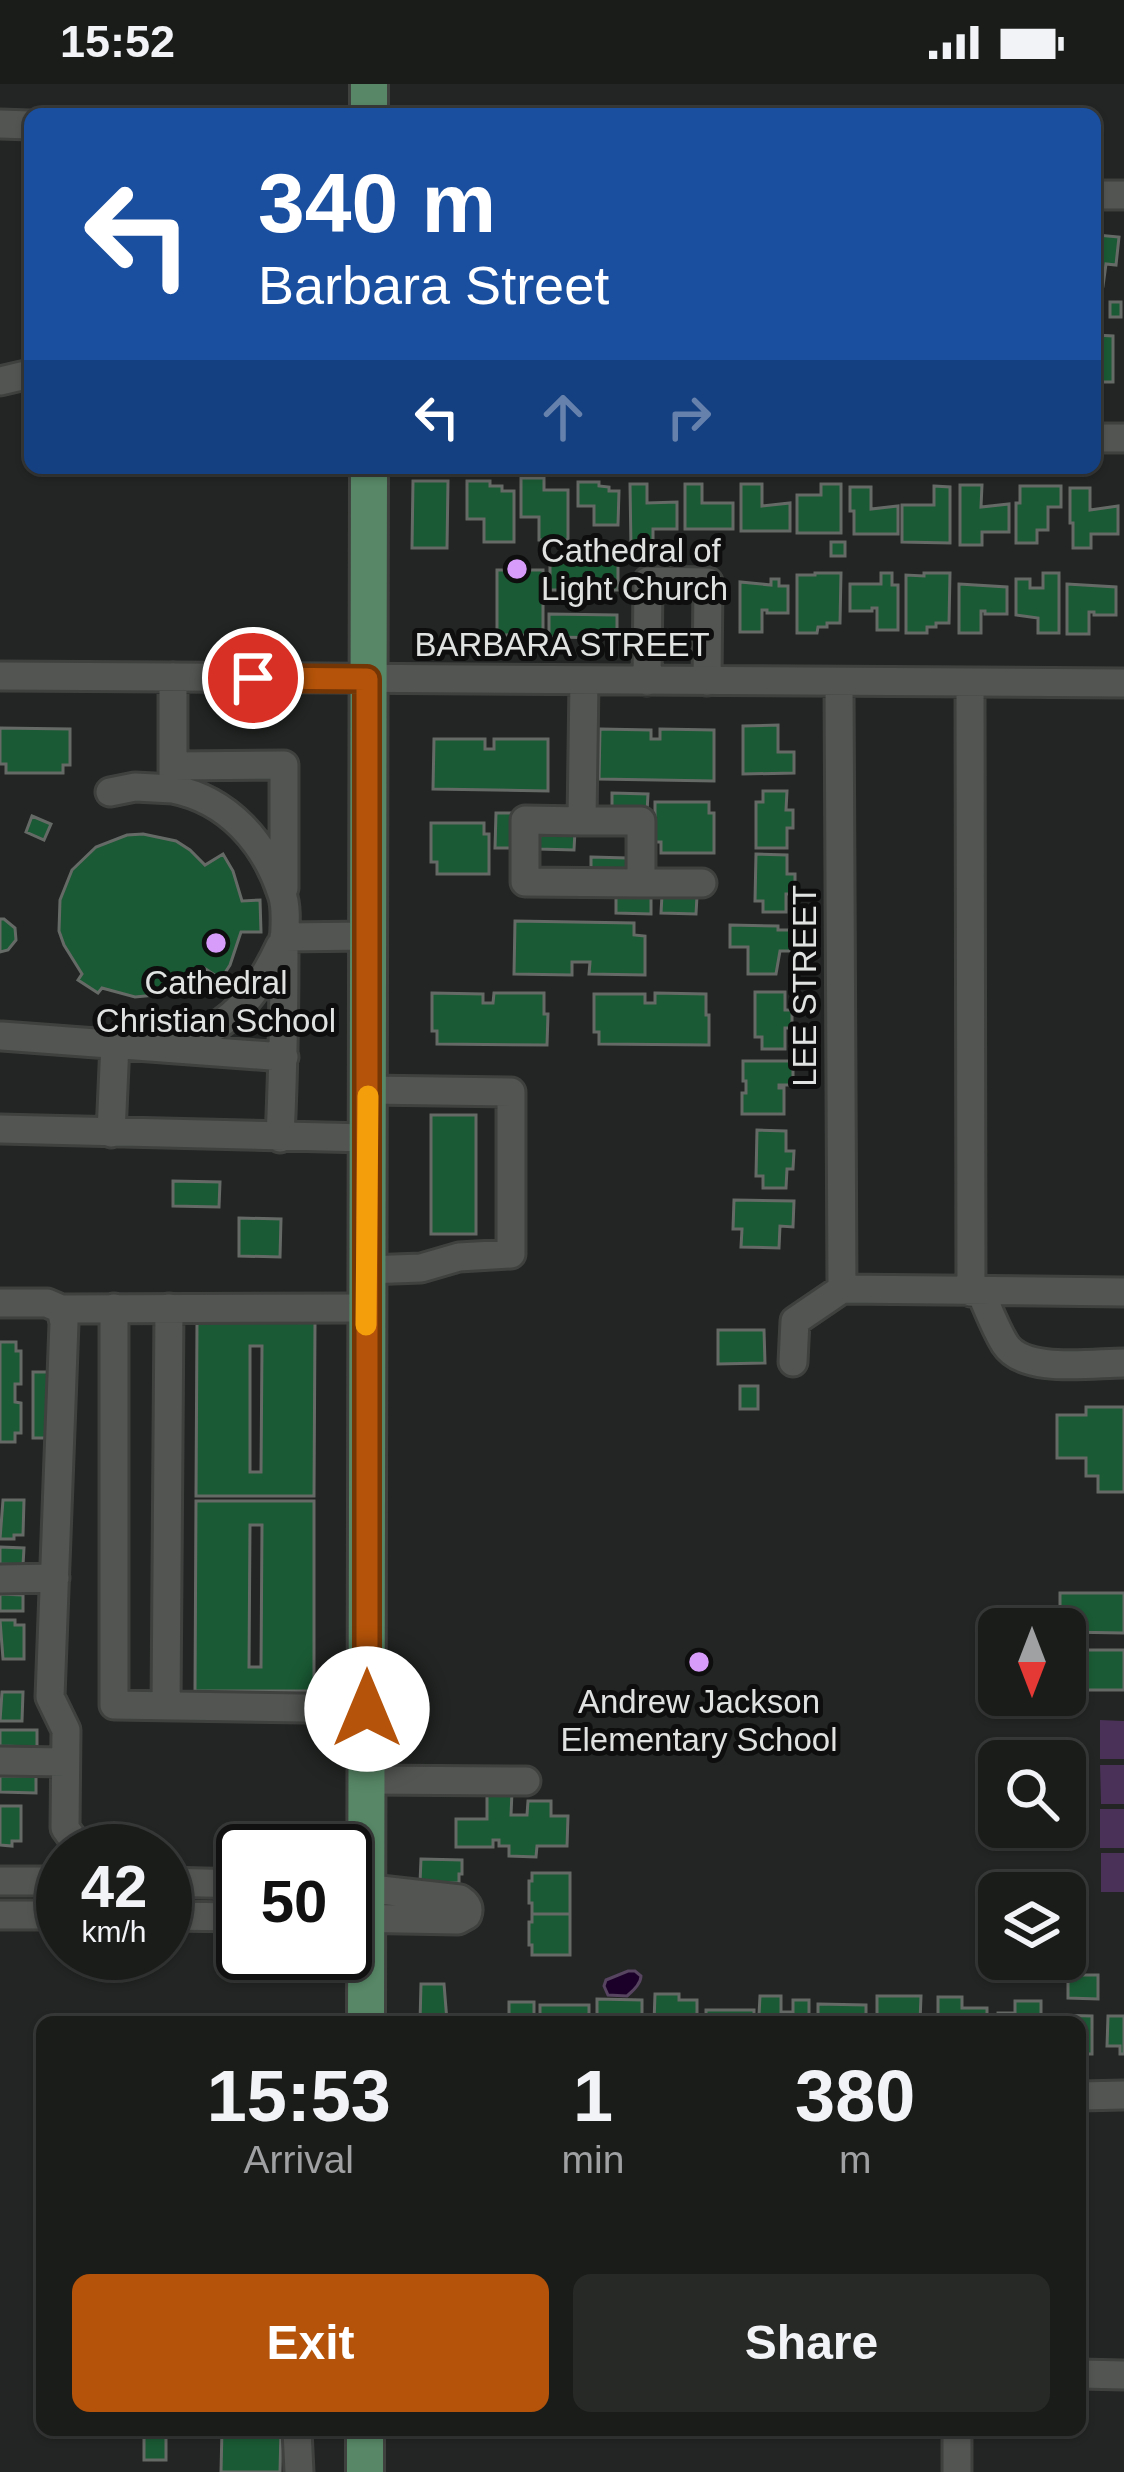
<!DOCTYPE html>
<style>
body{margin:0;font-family:Arial,sans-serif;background:#272927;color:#f1f3f6;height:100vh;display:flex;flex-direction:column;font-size:45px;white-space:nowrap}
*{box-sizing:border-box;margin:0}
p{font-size:39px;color:#9fa1a2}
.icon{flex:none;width:66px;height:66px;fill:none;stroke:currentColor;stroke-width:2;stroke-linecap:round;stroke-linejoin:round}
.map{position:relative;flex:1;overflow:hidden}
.details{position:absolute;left:36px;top:1932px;width:1050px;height:420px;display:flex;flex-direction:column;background:#1a1c1a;border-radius:18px;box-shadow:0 3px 9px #0004,0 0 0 3px #383a39}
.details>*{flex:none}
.top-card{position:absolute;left:24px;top:24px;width:1077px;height:366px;border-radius:18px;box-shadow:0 3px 9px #0004,0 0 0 3px #383a39;background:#1a4fa0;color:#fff;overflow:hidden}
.needle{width:78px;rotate:180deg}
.tools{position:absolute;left:978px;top:1524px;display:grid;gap:24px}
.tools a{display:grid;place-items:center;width:108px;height:108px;border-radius:18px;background:#1a1c1a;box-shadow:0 3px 9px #0004,0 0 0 3px #383a39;font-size:60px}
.speed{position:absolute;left:36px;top:1740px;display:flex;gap:24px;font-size:60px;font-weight:700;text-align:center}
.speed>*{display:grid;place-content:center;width:156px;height:156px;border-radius:50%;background:#1a1c1a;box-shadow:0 3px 9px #0004,0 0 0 3px #383a39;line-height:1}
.speed small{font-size:30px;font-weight:400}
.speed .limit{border:6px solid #111;border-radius:18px;background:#fff;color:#111}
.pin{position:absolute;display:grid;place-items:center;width:102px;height:102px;color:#fff;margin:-51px;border:6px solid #fff;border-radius:50%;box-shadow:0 3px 12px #0007}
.me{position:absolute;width:132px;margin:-66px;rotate:0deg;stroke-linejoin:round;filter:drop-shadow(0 0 9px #0008)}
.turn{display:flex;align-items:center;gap:42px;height:252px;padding:0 36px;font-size:54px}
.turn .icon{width:156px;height:156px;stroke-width:2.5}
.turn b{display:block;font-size:84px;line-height:102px}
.lanes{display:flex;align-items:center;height:114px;padding:0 36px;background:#0003;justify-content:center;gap:60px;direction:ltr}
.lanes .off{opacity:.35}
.eta{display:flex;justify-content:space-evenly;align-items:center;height:204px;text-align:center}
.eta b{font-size:72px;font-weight:800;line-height:84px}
.cta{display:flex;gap:24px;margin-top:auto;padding:24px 36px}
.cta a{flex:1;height:138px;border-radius:18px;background:#b45309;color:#fff;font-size:48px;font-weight:800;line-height:138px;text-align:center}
.cta a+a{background:#272927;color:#f1f3f6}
.status{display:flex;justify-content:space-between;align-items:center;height:84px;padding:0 60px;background:#1a1c1a;direction:ltr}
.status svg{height:33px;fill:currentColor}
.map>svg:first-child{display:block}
.green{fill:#493157}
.water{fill:#1b0029;stroke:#564460;stroke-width:3}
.building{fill:#1a5a34;stroke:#666a67;stroke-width:3;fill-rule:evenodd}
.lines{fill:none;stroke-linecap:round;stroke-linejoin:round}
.minor-casing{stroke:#3f413f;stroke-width:33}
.major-casing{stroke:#3f413f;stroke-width:42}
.minor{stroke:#525552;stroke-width:27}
.major{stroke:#578766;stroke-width:36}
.route-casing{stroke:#753606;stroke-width:30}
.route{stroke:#b45309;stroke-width:21}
.slow{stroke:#f59e0b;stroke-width:21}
.poi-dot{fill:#d79bf9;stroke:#0d0e0d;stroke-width:4.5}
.labels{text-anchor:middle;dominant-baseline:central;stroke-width:10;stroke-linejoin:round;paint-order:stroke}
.poi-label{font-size:33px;fill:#e0e2e1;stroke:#0d0e0d}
.street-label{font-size:33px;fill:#e0e2e1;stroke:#0d0e0d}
</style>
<div class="status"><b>15:52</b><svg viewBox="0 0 49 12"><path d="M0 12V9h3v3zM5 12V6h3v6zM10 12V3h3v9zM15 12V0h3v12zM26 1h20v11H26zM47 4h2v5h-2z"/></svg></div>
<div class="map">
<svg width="1124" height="2388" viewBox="0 0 1124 2388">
<rect width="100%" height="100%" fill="#222523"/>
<!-- green -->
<path class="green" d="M1100,1636L1124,1637V1675H1100Z
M1100,1681H1124V1720H1101Z
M1100,1725H1124V1764H1100Z
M1101,1769H1124V1808H1101Z"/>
<!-- water -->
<path class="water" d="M628,1887H635L641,1892C641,1900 633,1907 627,1912L608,1911L604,1902L606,1896Z"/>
<!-- building -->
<path class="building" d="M1097,151L1119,153L1116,181L1106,180L1103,202L1096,201L1095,210Z
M1110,218H1121V233H1110Z
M1095,251L1113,252V298H1102V303H1095Z
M521,394H544V406H568V456H539V433H521Z
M413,397H448L447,464H412Z
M467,397H490V402H502V407H514V458H484V435H467Z
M578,398H599V402L609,403V407H619L618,441H594V422H578Z
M630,400H647V419L677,418V445H653V464H631Z
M685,400H702V419H733V445H685Z
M741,400H762V422L790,419V447H741Z
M821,400H841V449H797V411H821Z
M960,401H982L981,423L1009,420V448H982V461H960Z
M934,402L950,403V459L902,458V421H934Z
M1020,402H1061V423H1048V446H1037V459H1016V419H1020Z
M850,403H871V425L898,422V450H854V427H850Z
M1070,404H1090V426L1118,422V450H1091V464H1073V439H1070Z
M831,458H845V472H831Z
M550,477H618V506H550Z
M497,486H543V551H497Z
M815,489H841L840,539H827V543H818L817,549H797V491H815Z
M881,489H892V501H898V546H877V524H872V527H850V500H881Z
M924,489H950L949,539H936V543H927V549H906V491L924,492Z
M1043,489H1059V549H1038V534L1016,531V495H1030V504H1043Z
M771,495H779V502H788V529H767V526H762V548H740V498L771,501Z
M959,500L1007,503V530H985V527H981V549H959Z
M1067,500L1116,503V531H1094V528H1089V550H1067Z
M549,530L617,531V554L549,553Z
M778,641V668H794V689L743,690V642Z
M0,644L70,645V681H63V689H6V680H0Z
M600,645L651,646V655H660V645L714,646V697L599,695Z
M434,655H485V665H494V655H548V707L433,705Z
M763,707H787L786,726H793V744H787V764H756V718H763Z
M612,709L648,710L647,728L612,727Z
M655,718H709V729H714V769H661V758H655Z
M496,729H514V764H495Z
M32,732L51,740L44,756L26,748Z
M431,739H484V750H489V790H437V778H431Z
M540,747H575L574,766L539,765Z
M143,750L176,757L190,766L205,781L223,770L233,787L242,817L260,816L261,848H241L230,881L221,895L204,884L193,895L166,910L135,913L102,904L98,909L78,896L82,890L64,861L59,847L60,816L72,786L96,763L127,751Z
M756,770L787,771V790H795V810H786V828H763V817H755Z
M591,773L627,774L626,793L591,792Z
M616,811L651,812V830L616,829Z
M662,811L697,812L696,830L661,829Z
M0,835H4L15,844L16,856L8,866L0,868Z
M515,837L634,839V851L645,852V891L589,890L590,878H572V891L514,890Z
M730,841L778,842V846H794L793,867H780L776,890H748V863H730Z
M755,908H785V926H792V944H785V965H762V953H755Z
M432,909L483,910V919H493L494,909H544V930H548L547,961L437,960V947H432Z
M655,909L706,910V931H709V961L599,960V948H594V910H645V919H655Z
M743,977H793V1001H779V1004H784V1030H742V1009H746V997H743Z
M431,1031H476V1150H431Z
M757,1046L786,1047V1067H794L793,1085H787L786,1104H763V1092H756Z
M173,1097L220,1098L219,1123L173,1122Z
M734,1116L794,1117L793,1143L780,1142L779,1164L741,1163L742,1145H733Z
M239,1134L281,1135L280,1173L239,1172Z
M197,1238H315L314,1412H196ZM250,1262H262L261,1388H250Z
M718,1246H764L765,1279L718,1280Z
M0,1258H16V1267H21V1300H15V1318L21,1319V1349H15V1358H0Z
M33,1288H50V1354H33Z
M740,1302H758V1325H740Z
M1086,1323H1124V1408H1098V1392H1086V1374H1057V1331H1086Z
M3,1416H24L23,1451H14V1455H0Z
M196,1417H314V1607H195ZM250,1441H262L261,1583H249Z
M0,1463L24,1464L23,1481L0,1480Z
M1060,1509H1124V1549L1065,1548V1545H1060Z
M0,1510L23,1511V1527H0Z
M0,1536H15V1541H24V1575H3Z
M1065,1566H1124V1606H1065Z
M2,1608H23L22,1637H0Z
M0,1646H37V1663L0,1662Z
M0,1692H36V1709L0,1708Z
M487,1707L512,1708L511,1731H527L528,1717H551V1732H568L567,1762H537L536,1773L509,1772V1762H499V1756H493V1763H456V1735H487Z
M0,1722H21V1757H12V1762L0,1761Z
M421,1775L462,1776V1790H459V1799H420Z
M532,1789H570V1830H532V1819H529V1797H532Z
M532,1830H570V1871H532V1861H529V1838H532Z
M1068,1891H1098V1915L1068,1914Z
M421,1900H444L447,1937L479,1938H420Z
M655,1910H679V1916H697V1938H654Z
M760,1912H781V1928H793V1916H809V1938H763V1931H759Z
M877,1912H921L920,1938H877Z
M938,1913H962V1924H987V1938H938Z
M597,1915L642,1916V1938H597Z
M1015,1917H1041V1938H998V1929H1015Z
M509,1918H534V1938H509Z
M818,1920L866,1921V1938H818Z
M540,1921H589V1938H540Z
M706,1926H754V1938H706Z
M1049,1931L1092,1932V1970H1080V1938H1049Z
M1108,1932H1124V1970H1120V1962H1107Z
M144,2346H166V2376H144Z
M222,2346H281L280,2388H221Z"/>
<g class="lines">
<defs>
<path id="minor" d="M0,40L30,41
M1095,111H1124
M0,297L30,290
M1095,354H1124
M0,592L1124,599
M173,593V705C228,716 265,758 282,810C288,826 284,849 284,866C284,929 283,991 280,1054
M647,597L648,497L708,498L707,597
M839,598L842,1205
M970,598L971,1208
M173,682L284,681V804
M110,708L135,703L173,705
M582,737L525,736V798L641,799V737H582L584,597
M641,799H702
M284,853L368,852
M2,952L284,973
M177,958C230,946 258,909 280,862
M0,1045L367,1054
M111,1049L115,960
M367,1186L421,1184L459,1173L511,1170V1008L368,1006
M842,1205L1124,1208
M980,1207C988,1224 995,1244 1005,1260C1024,1290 1092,1279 1124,1279
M0,1219H47L61,1225L64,1239L50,1613L66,1646L65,1744L73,1755V1767
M114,1224V1621L367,1625
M61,1225L366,1224
M793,1278L795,1237L842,1205
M0,1495L55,1494
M166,1622L169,1224
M0,1677L65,1678
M366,1696L526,1697
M0,1797H63
M165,1798L243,1800
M345,1802L460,1815C466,1819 470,1823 467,1831L458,1836L345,1834
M0,1831H63
M165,1832L243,1833
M1080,2012L1124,2011
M1080,2290L1124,2291
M297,2346L299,2388
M957,2388V2346"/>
<path id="major" d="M369,0V30
M366,1938L369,384
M365,2388V2346"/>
</defs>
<!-- minor casing -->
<use href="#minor" class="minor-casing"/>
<!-- major casing -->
<use href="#major" class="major-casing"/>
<!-- minor -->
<use href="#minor" class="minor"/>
<!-- major -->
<use href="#major" class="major"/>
</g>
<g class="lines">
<defs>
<path id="route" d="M253,594L367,595V1625"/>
</defs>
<!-- route casing -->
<use href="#route" class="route-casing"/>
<!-- route -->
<use href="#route" class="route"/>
<!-- slow -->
<path class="slow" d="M366,1241L368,1012"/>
</g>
<!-- markers -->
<g class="poi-dot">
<circle cx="517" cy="485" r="12"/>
<circle cx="216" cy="859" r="12"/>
<circle cx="699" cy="1578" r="12"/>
</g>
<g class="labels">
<!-- poi labels -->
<g class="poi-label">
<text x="541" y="466" text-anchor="start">Cathedral of<tspan x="541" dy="38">Light Church</tspan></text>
<text x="216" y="898">Cathedral<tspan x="216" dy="38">Christian School</tspan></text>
<text x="699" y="1617">Andrew Jackson<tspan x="699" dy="38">Elementary School</tspan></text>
</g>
<!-- street labels -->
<g class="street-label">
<text x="562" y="560">BARBARA STREET</text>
<text transform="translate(804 902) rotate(-90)">LEE STREET</text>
</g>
</g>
</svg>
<div class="tools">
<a><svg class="needle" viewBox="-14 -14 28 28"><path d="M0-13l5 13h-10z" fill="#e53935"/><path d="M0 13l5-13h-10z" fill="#9fa1a2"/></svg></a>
<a><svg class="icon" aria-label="search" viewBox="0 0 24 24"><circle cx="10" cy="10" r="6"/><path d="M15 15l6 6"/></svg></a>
<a><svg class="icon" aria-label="layers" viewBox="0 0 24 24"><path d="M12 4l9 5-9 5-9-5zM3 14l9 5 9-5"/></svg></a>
</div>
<div class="speed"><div>42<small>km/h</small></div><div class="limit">50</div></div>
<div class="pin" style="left:253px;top:594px;background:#d93025"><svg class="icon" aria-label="arrive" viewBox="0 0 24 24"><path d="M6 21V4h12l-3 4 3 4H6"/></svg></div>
<svg class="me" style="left:367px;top:1625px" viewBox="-20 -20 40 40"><circle r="19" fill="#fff"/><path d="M0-13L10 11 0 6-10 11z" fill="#b45309"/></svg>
<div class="top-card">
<div class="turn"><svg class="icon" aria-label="left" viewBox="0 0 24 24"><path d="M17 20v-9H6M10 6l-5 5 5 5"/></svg><div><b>340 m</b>Barbara Street</div></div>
<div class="lanes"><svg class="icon" aria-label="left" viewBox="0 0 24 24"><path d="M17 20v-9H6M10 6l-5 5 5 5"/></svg><svg class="icon off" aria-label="ahead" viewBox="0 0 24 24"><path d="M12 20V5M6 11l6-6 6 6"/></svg><svg class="icon off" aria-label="right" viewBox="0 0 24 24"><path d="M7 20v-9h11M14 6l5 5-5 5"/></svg></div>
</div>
<section class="details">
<div class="eta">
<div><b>15:53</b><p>Arrival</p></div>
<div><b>1</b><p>min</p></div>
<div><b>380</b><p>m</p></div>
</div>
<div class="cta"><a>Exit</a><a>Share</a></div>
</section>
</div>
